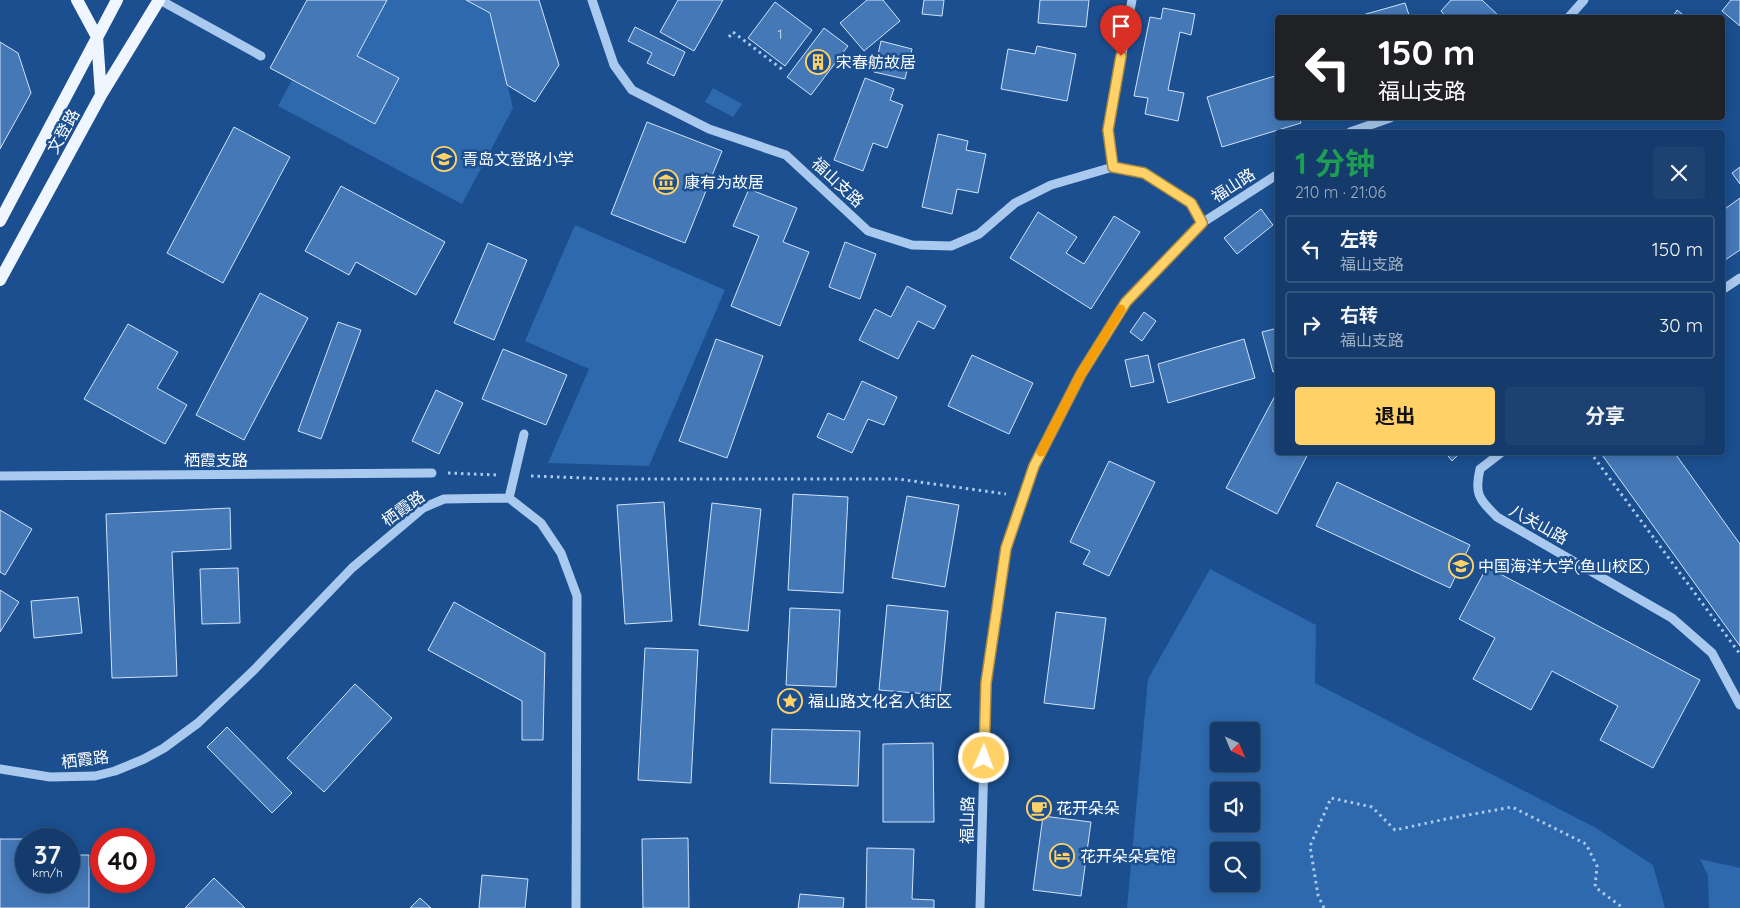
<!DOCTYPE html>
<html lang="zh">
<meta charset="utf-8">
<style>
body{margin:0;font-family:Quicksand,"Noto Sans SC",sans-serif;background:#1d4271;color:#f1f3f6;height:100vh;display:flex;flex-direction:column;font-size:19px;white-space:nowrap}
*{box-sizing:border-box;margin:0}
p{font-size:16px;color:#9dadc1}
.icon{flex:none;width:28px;height:28px;fill:none;stroke:currentColor;stroke-width:2;stroke-linecap:round;stroke-linejoin:round}
.map{position:relative;flex:1;overflow:hidden}
.panel{position:absolute;left:1275px;top:130px;width:450px;height:325px;display:flex;flex-direction:column;background:#143b6b;border-radius:5px;box-shadow:0 2px 12px #0003,0 0 0 1px #33557e}
.panel>*{flex:none}
.guide{position:absolute;left:1275px;top:15px;width:450px;height:105px;border-radius:5px;box-shadow:0 2px 12px #0003,0 0 0 1px #33557e;background:#202124;color:#fff;overflow:hidden}
.needle{width:32px;rotate:136deg}
.buttons{position:absolute;left:1210px;top:722px;display:grid;gap:10px}
.buttons a{display:grid;place-items:center;width:50px;height:50px;border-radius:5px;background:#143b6b;box-shadow:0 2px 12px #0003,0 0 0 1px #33557e;font-size:25px}
.speed{position:absolute;left:15px;top:828px;display:flex;gap:10px;font-size:25px;font-weight:700;text-align:center}
.speed>*{display:grid;place-content:center;width:65px;height:65px;border-radius:50%;background:#143b6b;box-shadow:0 2px 12px #0003,0 0 0 1px #33557e;line-height:1}
.speed small{font-size:12px;font-weight:400}
.speed .limit{border:8px solid #d22;background:#fff;color:#111}
.pin{position:absolute;display:grid;place-items:center;width:42px;height:42px;color:#fff;margin:-51px -21px;border-radius:50% 50% 50% 0;rotate:-45deg;box-shadow:0 0 5px #0007}
.pin .icon{rotate:45deg}
.me{position:absolute;width:55px;margin:-28px;rotate:2deg;stroke-linejoin:round;filter:drop-shadow(0 0 4px #0008)}
.turn{display:flex;align-items:center;gap:18px;height:105px;padding:0 20px;font-size:22px}
.turn .icon{width:65px;height:65px;stroke-width:2.5}
.turn b{display:block;font-size:35px;line-height:42px}
.round{display:grid;place-items:center;flex:none;width:52px;height:52px;border-radius:5px;background:#1d4271}
.overview{display:flex;align-items:center;justify-content:space-between;height:85px;padding:0 20px}
h1{font-size:30px;font-weight:700;line-height:38px;color:#1e9e55}
.cta{display:flex;gap:10px;margin-top:auto;padding:10px 20px}
.cta a{flex:1;height:58px;border-radius:5px;background:#ffd166;color:#111;font-size:20px;font-weight:700;line-height:58px;text-align:center}
.cta a+a{background:#1d4271;color:#f1f3f6}
ul{padding:0;list-style:none}
li{display:flex;align-items:center;gap:15px;height:68px;margin:0 10px 8px;padding:0 10px;border:2px solid #33557e;border-radius:5px}
li div{flex:1}
li b{display:block;font-size:19px}
li em{font-style:normal}
.map>svg:first-child{display:block}
.green{fill:#2e69ad;fill-rule:evenodd}
.building{fill:#4478b7;stroke:#cfe3fa}
.lines{fill:none;stroke-linecap:round;stroke-linejoin:round}
.path{stroke:#a9c9ee;stroke-width:3;stroke-dasharray:2.5 4;stroke-linecap:butt}
.minor{stroke:#a9c9ee;stroke-width:9}
.major{stroke:#f0f6ff;stroke-width:12}
.route-casing{stroke:#a68842;stroke-width:12}
.route{stroke:#ffd166;stroke-width:9}
.slow{stroke:#f59e0b;stroke-width:9}
.labels{text-anchor:middle;dominant-baseline:central;stroke-width:5;stroke-linejoin:round;paint-order:stroke}
.number-label{font-size:14px;fill:#d0dded}
.poi-label{font-size:16px;fill:#fff;stroke:#1b4f8f;text-anchor:start}
.street-label{font-size:16px;fill:#fff;stroke:#1b4f8f}
</style>
<div class="map">
<svg width="1740" height="908" viewBox="0 0 1740 908">
<rect width="100%" height="100%" fill="#1b4f8f"/>
<!-- green -->
<path class="green" d="M387,0H466L490,13L513,108L462,204L278,106L292,80L375,124L399,78L357,56Z
M713,88L742,104L733,117L705,102Z
M575,225L725,290L649,466L548,463L589,369L525,341Z
M1210,569L1316,625L1315,683L1596,828L1653,865L1665,908H1127L1148,679ZM1251,731V764H1219V731ZM1251,791V824H1219V791ZM1251,851V884H1219V851Z
M1700,859L1740,868V908H1709L1708,876Z"/>
<!-- building -->
<path class="building" d="M307,0H387L357,56L399,78L375,124L270,68Z
M466,0H539L559,65L535,102L507,85L490,13Z
M678,0H723L694,51L660,32Z
M867,0H883L900,21L864,51L840,23Z
M924,0H944L942,16L922,14Z
M1040,0H1089L1086,27L1038,23Z
M1451,0H1482L1501,18H1447L1441,11Z
M1731,0H1740V26L1722,11Z
M775,2L812,30L785,66L748,38Z
M1405,3L1410,18L1359,16Z
M1163,8L1195,14L1191,35L1180,32L1168,90L1184,93L1178,121L1145,114L1148,98L1134,96L1150,17L1161,19Z
M1677,10L1687,18H1672Z
M635,27L685,52L674,76L647,63L652,53L628,41Z
M824,28L848,46L811,95L787,77Z
M881,41L912,49L905,79L874,72Z
M0,42L18,53L31,93L0,149Z
M1037,46L1076,54L1067,101L1001,89L1008,49L1035,54Z
M1278,75V118H1299L1301,123L1222,147L1207,97Z
M865,78L894,89L890,100L903,105L887,148L873,143L863,171L834,160Z
M647,122L722,151L685,243L611,214Z
M234,127L290,157L223,283L167,253Z
M938,134L968,141L966,150L986,154L978,193L957,189L952,214L922,207Z
M1740,167V184L1732,173Z
M341,186L445,242L416,295L356,262L349,275L305,251Z
M749,189L797,208L783,242L809,252L780,326L731,306L759,236L733,226Z
M1740,198V250L1722,262V211Z
M1261,209L1273,225L1237,254L1224,238Z
M1038,212L1077,237L1066,253L1084,264L1114,216L1140,232L1091,309L1010,258Z
M845,242L876,254L860,299L829,287Z
M488,243L527,260L494,340L454,323Z
M907,286L946,306L934,329L918,321L898,359L859,340L875,309L891,317Z
M260,293L308,318L244,440L196,415Z
M1144,312L1156,321L1142,341L1130,332Z
M338,322L361,330L321,439L298,431Z
M128,324L178,352L157,388L187,405L165,444L84,399Z
M1278,328V371L1273,372L1262,332Z
M716,339L763,356L727,458L679,441Z
M1244,339L1255,378L1168,403L1158,364Z
M503,349L567,375L546,425L482,399Z
M972,355L1033,383L1009,434L948,406Z
M1148,355L1154,382L1131,387L1125,360Z
M862,381L897,397L884,425L868,419L852,453L817,437L828,413L844,420Z
M436,390L463,403L439,454L412,441Z
M1277,392L1278,452H1309L1277,514L1226,488Z
M1445,452H1461L1452,461Z
M1600,452H1674L1740,544V646Z
M1109,461L1155,482L1109,576L1083,564L1090,551L1070,542Z
M1337,482L1470,545L1450,588L1316,526Z
M793,494L848,497L843,593L788,590Z
M907,496L959,505L945,587L892,578Z
M664,502L672,621L625,624L617,505Z
M712,503L761,509L748,631L699,625Z
M230,508L231,549L172,552L177,676L112,678L106,514Z
M0,510L32,529L5,575L0,572Z
M1487,567L1700,680L1653,768L1600,740L1618,706L1552,671L1531,710L1473,679L1495,638L1459,619Z
M238,568L240,623L202,624L200,569Z
M0,590L19,602L0,632Z
M78,597L82,633L34,638L31,601Z
M454,602L545,653L543,740H522V701L428,650Z
M887,605L948,611L940,695L879,690Z
M790,608L840,610L836,687L786,685Z
M1056,612L1106,618L1094,709L1044,703Z
M645,648L698,650L691,783L638,780Z
M355,684L392,718L324,792L287,758Z
M227,727L292,793L272,813L207,747Z
M772,729L860,731L858,786L770,783Z
M933,743L934,822H883V744Z
M1043,816L1091,822L1081,896L1033,890Z
M688,838L689,908H643L642,839Z
M0,839H26V881H69V855H89V908H0Z
M867,848L914,849L912,899L934,900V908H866Z
M482,875L528,879L525,908H479Z
M214,878L245,908H185Z
M800,894L844,898L843,908H798Z
M420,898L431,908H410Z"/>
<g class="lines">
<!-- path -->
<path class="path" d="M729,37L733,32L783,70
M1590,452L1740,654
M448,473L497,475
M531,476L610,479H898L1006,494
M1324,908L1318,895L1310,846L1331,798L1372,807L1395,830L1446,819L1512,807L1586,844L1597,866L1595,887L1623,908"/>
<!-- minor -->
<path class="minor" d="M160,0L261,56
M592,0L614,65L632,90L709,129L786,155L868,231L912,245L951,246L979,234L1015,203L1051,185L1113,167
M1132,0L1108,130L1113,167L1144,173L1191,203L1202,223
M1568,18L1584,0
M1350,132L1390,118
M1722,290L1740,278
M1502,452L1480,469C1474,494 1479,499 1497,517L1672,618L1712,653L1740,705
M0,476L432,473
M509,498L524,434
M0,769L50,777L95,776L115,771L144,759L164,748L198,723L253,671L352,568L423,508L444,499L509,498L541,523L561,553L577,596L576,908
M980,908L986,683L1006,548L1034,466L1081,374L1126,302L1202,223L1278,174"/>
<!-- major -->
<path class="major" d="M77,0L97,37L101,95
M0,221L117,0
M0,280L101,95L159,0"/>
</g>
<g class="lines">
<defs>
<path id="route" d="M984,758L986,683L1006,548L1034,466L1081,374L1126,302L1202,223L1191,203L1144,173L1113,167L1108,130L1121,56"/>
</defs>
<!-- route casing -->
<use href="#route" class="route-casing"/>
<!-- route -->
<use href="#route" class="route"/>
<!-- slow -->
<path class="slow" d="M1041,452L1081,374L1121,309"/>
</g>
<!-- icons -->
<defs>
<symbol id="building-ring" viewBox="-11 -11 22 22"><circle r="9.5" fill="#1b4f8f" stroke="#ffd166" stroke-width="1.5"/><path d="M-4-6H4V6H1V3H-1V6H-4ZM-2.5-4.3h1.7v1.8h-1.7ZM.8-4.3h1.7v1.8H.8ZM-2.5-1h1.7V.8h-1.7ZM.8-1h1.7V.8H.8Z" fill="#ffd166"/></symbol>
<symbol id="school-ring" viewBox="-11 -11 22 22"><circle r="9.5" fill="#1b4f8f" stroke="#ffd166" stroke-width="1.5"/><path d="M0-5L7-2L0 1L-7-2ZM-4 1L0 2.5L4 1V4Q0 6-4 4Z" fill="#ffd166"/></symbol>
<symbol id="museum-ring" viewBox="-11 -11 22 22"><circle r="9.5" fill="#1b4f8f" stroke="#ffd166" stroke-width="1.5"/><path d="M0-6L6-3V-2H-6V-3ZM-5-1h2V3h-2ZM-1-1h2V3h-2ZM3-1h2V3H3ZM-6 4H6V6H-6Z" fill="#ffd166"/></symbol>
<symbol id="university-ring" viewBox="-11 -11 22 22"><circle r="9.5" fill="#1b4f8f" stroke="#ffd166" stroke-width="1.5"/><path d="M0-5L7-2L0 1L-7-2ZM-4 1L0 2.5L4 1V4Q0 6-4 4Z" fill="#ffd166"/></symbol>
<symbol id="sight-ring" viewBox="-11 -11 22 22"><circle r="9.5" fill="#1b4f8f" stroke="#ffd166" stroke-width="1.5"/><path d="M0-6L1.8-2.2L6-1.7L2.9 1.2L3.7 5.4L0 3.3L-3.7 5.4L-2.9 1.2L-6-1.7L-1.8-2.2Z" fill="#ffd166"/></symbol>
<symbol id="cafe-ring" viewBox="-11 -11 22 22"><circle r="9.5" fill="#1b4f8f" stroke="#ffd166" stroke-width="1.5"/><path d="M-5.5-4.5H6V0H3Q3 3.5 0 3.5H-2.5Q-5.5 3.5-5.5 0ZM3-3.2v2h1.7v-2ZM-6 4.5H4V6H-6Z" fill="#ffd166"/></symbol>
<symbol id="hotel-ring" viewBox="-11 -11 22 22"><circle r="9.5" fill="#1b4f8f" stroke="#ffd166" stroke-width="1.5"/><path d="M-6-4.5h1.5V1H6V5H4.5V3h-9V5H-6ZM-4 0a1.8 1.8 0 1 1 3.6 0ZM.5 0V-2.5h3Q6-2.5 6 0Z" fill="#ffd166"/></symbol>
</defs>
<g fill-rule="evenodd">
<use href="#building-ring" x="804" y="48" width="28" height="28"/>
<use href="#school-ring" x="430" y="145" width="28" height="28"/>
<use href="#museum-ring" x="652" y="168" width="28" height="28"/>
<use href="#university-ring" x="1447" y="552" width="28" height="28"/>
<use href="#sight-ring" x="776" y="687" width="28" height="28"/>
<use href="#cafe-ring" x="1025" y="794" width="28" height="28"/>
<use href="#hotel-ring" x="1048" y="842" width="28" height="28"/>
</g>
<g class="labels">
<!-- number labels -->
<g class="number-label">
<text x="780" y="34">1</text>
</g>
<!-- poi labels -->
<g class="poi-label">
<text x="836" y="62">宋春舫故居</text>
<text x="462" y="159">青岛文登路小学</text>
<text x="684" y="182">康有为故居</text>
<text x="1478" y="566">中国海洋大学(鱼山校区)</text>
<text x="808" y="701">福山路文化名人街区</text>
<text x="1056" y="808">花开朵朵</text>
<text x="1080" y="856">花开朵朵宾馆</text>
</g>
<!-- street labels -->
<g class="street-label">
<text transform="translate(63 131) rotate(-61)">文登路</text>
<text transform="translate(838 182) rotate(43)">福山支路</text>
<text transform="translate(1233 185) rotate(-33)">福山路</text>
<text x="216" y="460">栖霞支路</text>
<text transform="translate(403 508) rotate(-36)">栖霞路</text>
<text transform="translate(1539 524) rotate(29)">八关山路</text>
<text transform="translate(85 759) rotate(-7)">栖霞路</text>
<text transform="translate(967 820) rotate(-89)">福山路</text>
</g>
</g>
</svg>
<div class="buttons">
<a><svg class="needle" viewBox="-14 -14 28 28"><path d="M0-13l5 13h-10z" fill="#e53935"/><path d="M0 13l5-13h-10z" fill="#9dadc1"/></svg></a>
<a><svg class="icon" aria-label="sound" viewBox="0 0 24 24"><path d="M4 9h4l5-4v14l-5-4H4zM17 9q2 3 0 6"/></svg></a>
<a><svg class="icon" aria-label="search" viewBox="0 0 24 24"><circle cx="10" cy="10" r="6"/><path d="M15 15l6 6"/></svg></a>
</div>
<div class="speed"><div>37<small>km/h</small></div><div class="limit">40</div></div>
<div class="pin" style="left:1121px;top:56px;background:#d93025"><svg class="icon" aria-label="arrive" viewBox="0 0 24 24"><path d="M6 21V4h12l-3 4 3 4H6"/></svg></div>
<svg class="me" style="left:984px;top:758px" viewBox="-20 -20 40 40"><circle r="17" fill="#ffd166" stroke="#fff" stroke-width="3"/><path d="M0-11L8 9 0 5-8 9z" fill="#fff"/></svg>
<div class="guide">
<div class="turn"><svg class="icon" aria-label="left" viewBox="0 0 24 24"><path d="M17 20v-9H6M10 6l-5 5 5 5"/></svg><div><b>150 m</b>福山支路</div></div>
</div>
<section class="panel">
<div class="overview"><div><h1>1 分钟</h1><p>210 m · 21:06</p></div><a class="round"><svg class="icon" aria-label="close" viewBox="0 0 24 24"><path d="M6 6l12 12M18 6L6 18"/></svg></a></div>
<ul>
<li><svg class="icon" aria-label="left" viewBox="0 0 24 24"><path d="M17 20v-9H6M10 6l-5 5 5 5"/></svg><div><b>左转</b><p>福山支路</p></div><em>150 m</em></li>
<li><svg class="icon" aria-label="right" viewBox="0 0 24 24"><path d="M7 20v-9h11M14 6l5 5-5 5"/></svg><div><b>右转</b><p>福山支路</p></div><em>30 m</em></li>
</ul>
<div class="cta"><a>退出</a><a>分享</a></div>
</section>
</div>
